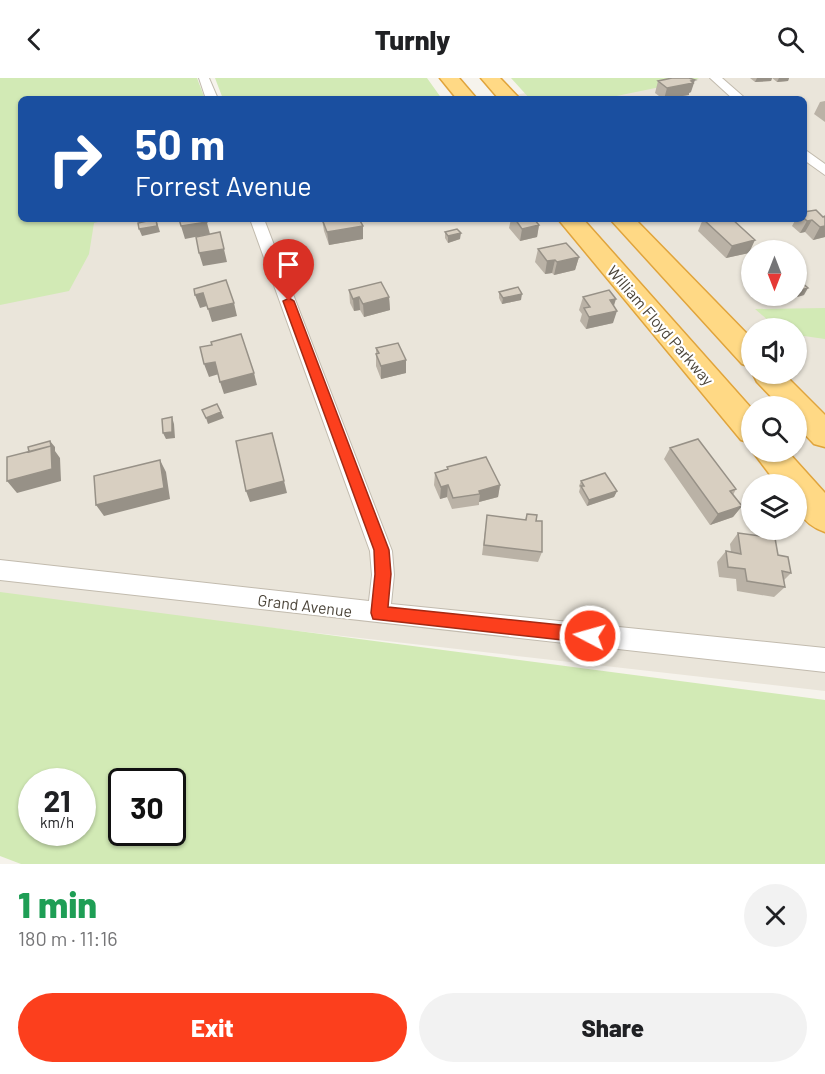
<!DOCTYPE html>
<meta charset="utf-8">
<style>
body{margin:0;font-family:Barlow,sans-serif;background:#f2f2f2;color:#202124;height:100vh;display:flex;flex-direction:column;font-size:22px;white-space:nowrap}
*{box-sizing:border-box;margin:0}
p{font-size:20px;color:#757577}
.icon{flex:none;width:33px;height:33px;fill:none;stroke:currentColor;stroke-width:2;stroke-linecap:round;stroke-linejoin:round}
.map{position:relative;height:786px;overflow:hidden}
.sheet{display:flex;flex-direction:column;background:#fff;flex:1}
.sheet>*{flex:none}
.guide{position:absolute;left:18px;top:18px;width:789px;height:126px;border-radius:9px;box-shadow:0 2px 4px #0004;background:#1a4fa0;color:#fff;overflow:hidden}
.needle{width:39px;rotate:180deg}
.tools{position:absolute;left:741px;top:162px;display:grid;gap:12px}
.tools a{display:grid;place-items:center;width:66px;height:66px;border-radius:50%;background:#fff;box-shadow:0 2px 4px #0004;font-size:30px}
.speed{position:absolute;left:18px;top:690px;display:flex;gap:12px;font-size:30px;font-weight:700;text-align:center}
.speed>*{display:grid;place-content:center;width:78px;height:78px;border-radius:50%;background:#fff;box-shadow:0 2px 4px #0004;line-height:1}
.speed small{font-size:15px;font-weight:400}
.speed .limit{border:3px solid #111;border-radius:9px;background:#fff;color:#111}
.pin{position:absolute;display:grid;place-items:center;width:51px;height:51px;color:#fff;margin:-62px -26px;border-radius:50% 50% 50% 0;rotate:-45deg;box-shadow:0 0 6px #0007}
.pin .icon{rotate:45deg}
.me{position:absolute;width:66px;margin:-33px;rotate:276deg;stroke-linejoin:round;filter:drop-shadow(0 0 4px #0008)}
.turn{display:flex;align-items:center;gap:21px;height:126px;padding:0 18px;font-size:27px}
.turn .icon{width:78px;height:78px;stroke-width:2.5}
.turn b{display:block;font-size:42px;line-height:51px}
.round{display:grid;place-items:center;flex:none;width:63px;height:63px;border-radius:32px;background:#f2f2f2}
.summary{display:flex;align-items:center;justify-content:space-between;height:102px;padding:0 18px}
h1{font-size:36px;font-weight:800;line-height:45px;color:#1e9e55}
.cta{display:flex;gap:12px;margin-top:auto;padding:12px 18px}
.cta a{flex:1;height:69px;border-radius:36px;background:#fc3f1d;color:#fff;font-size:24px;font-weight:800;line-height:69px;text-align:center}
.cta a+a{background:#f2f2f2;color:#202124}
header{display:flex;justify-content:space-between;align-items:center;height:78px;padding:0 18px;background:#fff;font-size:27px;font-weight:800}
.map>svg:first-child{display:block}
.residential{fill:#eae5da;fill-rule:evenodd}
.green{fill:#d2eab5;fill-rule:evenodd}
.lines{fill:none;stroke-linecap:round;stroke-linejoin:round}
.minor-casing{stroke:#c2bbae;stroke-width:2}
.trunk-casing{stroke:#e0a43c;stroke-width:3}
.minor{fill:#fff;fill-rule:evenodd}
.trunk{fill:#ffd985;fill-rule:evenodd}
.wall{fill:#bab2a6}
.shaded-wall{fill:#979187}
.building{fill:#d8cfc1;stroke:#979187;stroke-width:1.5}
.route{fill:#fc3f1d;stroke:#a42913;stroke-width:1.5}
.labels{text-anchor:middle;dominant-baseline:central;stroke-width:4.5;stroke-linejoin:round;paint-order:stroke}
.street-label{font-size:16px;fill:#4b4439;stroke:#fff}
</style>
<header><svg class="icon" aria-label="back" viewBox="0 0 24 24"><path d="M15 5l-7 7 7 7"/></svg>Turnly<svg class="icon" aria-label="search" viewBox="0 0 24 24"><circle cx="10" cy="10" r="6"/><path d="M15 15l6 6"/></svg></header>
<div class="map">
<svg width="825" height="786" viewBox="0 0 825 786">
<rect width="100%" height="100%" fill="#f6f3ec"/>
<!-- residential -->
<path class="residential" d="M517,0H825V613L0,519V181L76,141H804V21H493L531,14ZM752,172H796V218H752ZM752,250H796V296H752ZM752,328H796V374H752ZM752,406H796V452H752Z"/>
<!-- green -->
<path class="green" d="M0,0H197L205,21H21V141H110L94,145L89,176L69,213L0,227Z
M215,0H427L442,21H223Z
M511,0H697L699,1L602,21H530Z
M825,230V261L797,257L796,250H777L755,231Z
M0,514L825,622V786H21L0,778ZM32,704H82V754H32ZM122,704H172V754H122Z"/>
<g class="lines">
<defs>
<path id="minor" d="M199,0H209L218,21H206Z
M710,0H722L746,21H733Z
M804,71L825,86V97L804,82Z
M250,141H264L392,473L394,497L391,526L825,570V594L0,502V482L369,523L372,497L370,473Z"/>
<path id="trunk" d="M440,0H459L477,21H457Z
M481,0H500L520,21H499Z
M558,141H583L752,331V365L741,362Z
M610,141H635L752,261V289L742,286Z
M753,296H784L825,337V369L814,366L796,347V328H780L757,304Z
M753,374H788L825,415V454C800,445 796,431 796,406H777Z"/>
</defs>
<!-- minor casing -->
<use href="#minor" class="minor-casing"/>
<!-- trunk casing -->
<use href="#trunk" class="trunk-casing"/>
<!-- minor -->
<use href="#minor" class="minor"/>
<!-- trunk -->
<use href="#trunk" class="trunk"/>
</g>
<!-- wall -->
<path class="wall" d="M750,0H772L771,3L755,4Z
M772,0H789L788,3L777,4Z
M658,3L691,14L689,15V17L663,21L655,15Z
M825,23V44L814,36L820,24Z
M804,134L823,139L825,138V159L813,162L805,154L800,155L792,148L796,141H804Z
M322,141L363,148V161L329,167L324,153Z
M511,141H534L539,147L537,159L520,163L509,150Z
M703,141H732L749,175L726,180L698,153Z
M445,154L460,161L448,165L445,160Z
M538,171L579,179L575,192L554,197L552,195L545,196L535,184Z
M796,205L804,217L797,219L795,218H796Z
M349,212L389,219L390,232L364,239L360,232L354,233L350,225Z
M499,214L521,222L502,226L499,220Z
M583,219L614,227L613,245L586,251L580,243L582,236L579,232Z
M376,270L406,295L381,301L376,288Z
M670,370L736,411L733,417L742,428L733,439L710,447L664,381Z
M447,389L500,407L498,419L479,424V427L452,431L447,419L440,421L434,407L435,395L447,392Z
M581,403L617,413L614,419L587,428L579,414L580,410L579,408Z
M527,436L536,443L542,474L538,484L482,477L487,437L525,442Z
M738,455L778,477L791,495L784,502L785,509L774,519L737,513L736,501L719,499L717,484L726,473L731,474L730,466Z"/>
<!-- shaded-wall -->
<path class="shaded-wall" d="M757,0H772L771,3L755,4Z
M779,0H789L788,3L777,4Z
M695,2L691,14L689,15V17L664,21L667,10Z
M156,141L160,154L142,158L139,151Z
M206,141L210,156L185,161L181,148Z
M480,141H495L480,144Z
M812,142L805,154L800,155L807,143Z
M539,147L537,159L520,163L522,151Z
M363,148V161L329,167L327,154Z
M825,148V159L813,162L820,149Z
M461,155L460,161L448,165V158Z
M755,162L749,175L726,180L732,168Z
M223,167L227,184L203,188L199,175Z
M579,179L575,192L554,197L557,184Z
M555,182L552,195L545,196L547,183Z
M808,210L804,217L797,219L801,212Z
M203,215L207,228L200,230L195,217Z
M522,216L521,222L502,226L503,220Z
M359,219L360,232L354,233L353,221Z
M389,219L390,232L364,239L363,226Z
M616,221L612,234L617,233L613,245L586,251L589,239L610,222Z
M234,225L237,238L212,244L208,231Z
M406,282V295L381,301V288Z
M215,284L219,296L209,299L204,286Z
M254,295L257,307L224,316L220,304Z
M221,334L224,340L208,346L206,340Z
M172,339L174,346L175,360L166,361L163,355Z
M272,355L287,415L250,424L246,413Z
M50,363L55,369V373L60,380L61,403L17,415L7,403Z
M160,382L166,394L170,421L104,438L96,427Z
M448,407L447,419L440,421L441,409Z
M500,407L498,419L479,424L480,416L479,413Z
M617,413L614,419L587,428L589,422Z
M742,428L733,439L710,447L718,436Z"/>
<!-- building -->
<path class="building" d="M672,0H689L695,2L691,3L693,5L667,10L658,3Z
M816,132L823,139L825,138V148L820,149L812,142L807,143L804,140V134Z
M156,141L157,148L139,151L138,145Z
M179,141H206L207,144L181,148Z
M322,141H359L363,148L327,154Z
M515,141H534L539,147L522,151Z
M703,141H732L755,162L732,168Z
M457,151L461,155L448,158L445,154Z
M220,154L224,171L199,175L196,159Z
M566,165L579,179L557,184L555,182L547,183L538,171Z
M226,202L234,225L208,231L203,215L195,217L194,211Z
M381,204L389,219L363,226L359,219L353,221L349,212Z
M801,204L808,210L801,212L796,209V205Z
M518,209L522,216L503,220L499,214Z
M609,212L616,221L610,222L617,233L589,239L584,230L590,229L583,219Z
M241,256L254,295L220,304L215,284L204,286L200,269L212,267L211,264Z
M398,265L406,282L381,288L376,276L379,275L376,270Z
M217,326L221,334L206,340L202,332Z
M172,339V354L163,355L162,341Z
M272,355L284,403L246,413L236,363Z
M698,361L736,411L730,413L742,428L718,436L670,370Z
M50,363L51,368L29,374L28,369Z
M51,368L52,391L7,403V379Z
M486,379L500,407L479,413L480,416L453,420L448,407L441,409L435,395L448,391L447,389Z
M160,382L164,410L96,427L94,398Z
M605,395L617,413L589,422L581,408H584L581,403Z
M527,436L537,437L536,443H542V474L484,467L487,437L526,442Z
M738,455L775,460L778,477L788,479L791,495L782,493L785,509L747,503L745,491L728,489L726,473L741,476Z"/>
<!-- route -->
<path class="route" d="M289,220L294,223L389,472L391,496L388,529L590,550L596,552L598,558L596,563L590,565L373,541L371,535L375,496L374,472L283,223Z"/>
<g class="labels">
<!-- street labels -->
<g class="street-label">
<text transform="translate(661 247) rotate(49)">William Floyd Parkway</text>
<text transform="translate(305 527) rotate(7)">Grand Avenue</text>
</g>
</g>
</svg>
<div class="tools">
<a><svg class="needle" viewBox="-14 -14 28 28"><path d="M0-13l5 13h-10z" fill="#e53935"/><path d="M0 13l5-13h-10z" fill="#757577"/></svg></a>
<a><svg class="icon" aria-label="sound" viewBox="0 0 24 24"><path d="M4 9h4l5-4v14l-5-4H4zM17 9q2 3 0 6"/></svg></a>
<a><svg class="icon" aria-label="search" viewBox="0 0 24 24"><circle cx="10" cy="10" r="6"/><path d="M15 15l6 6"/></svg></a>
<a><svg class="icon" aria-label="layers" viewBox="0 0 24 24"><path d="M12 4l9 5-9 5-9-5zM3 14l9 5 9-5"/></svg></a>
</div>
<div class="speed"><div>21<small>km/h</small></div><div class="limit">30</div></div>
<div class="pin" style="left:289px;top:223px;background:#d93025"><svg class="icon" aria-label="arrive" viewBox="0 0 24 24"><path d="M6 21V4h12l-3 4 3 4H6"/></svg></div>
<svg class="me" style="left:590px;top:558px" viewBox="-20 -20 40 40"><circle r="17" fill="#fc3f1d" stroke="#fff" stroke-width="3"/><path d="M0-11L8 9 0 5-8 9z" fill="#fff"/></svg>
<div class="guide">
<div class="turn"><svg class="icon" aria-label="right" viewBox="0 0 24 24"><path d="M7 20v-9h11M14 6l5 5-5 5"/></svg><div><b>50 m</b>Forrest Avenue</div></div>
</div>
</div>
<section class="sheet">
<div class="summary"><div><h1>1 min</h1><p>180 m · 11:16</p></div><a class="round"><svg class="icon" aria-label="close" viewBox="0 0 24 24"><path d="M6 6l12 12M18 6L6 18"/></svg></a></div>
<div class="cta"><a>Exit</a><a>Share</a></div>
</section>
